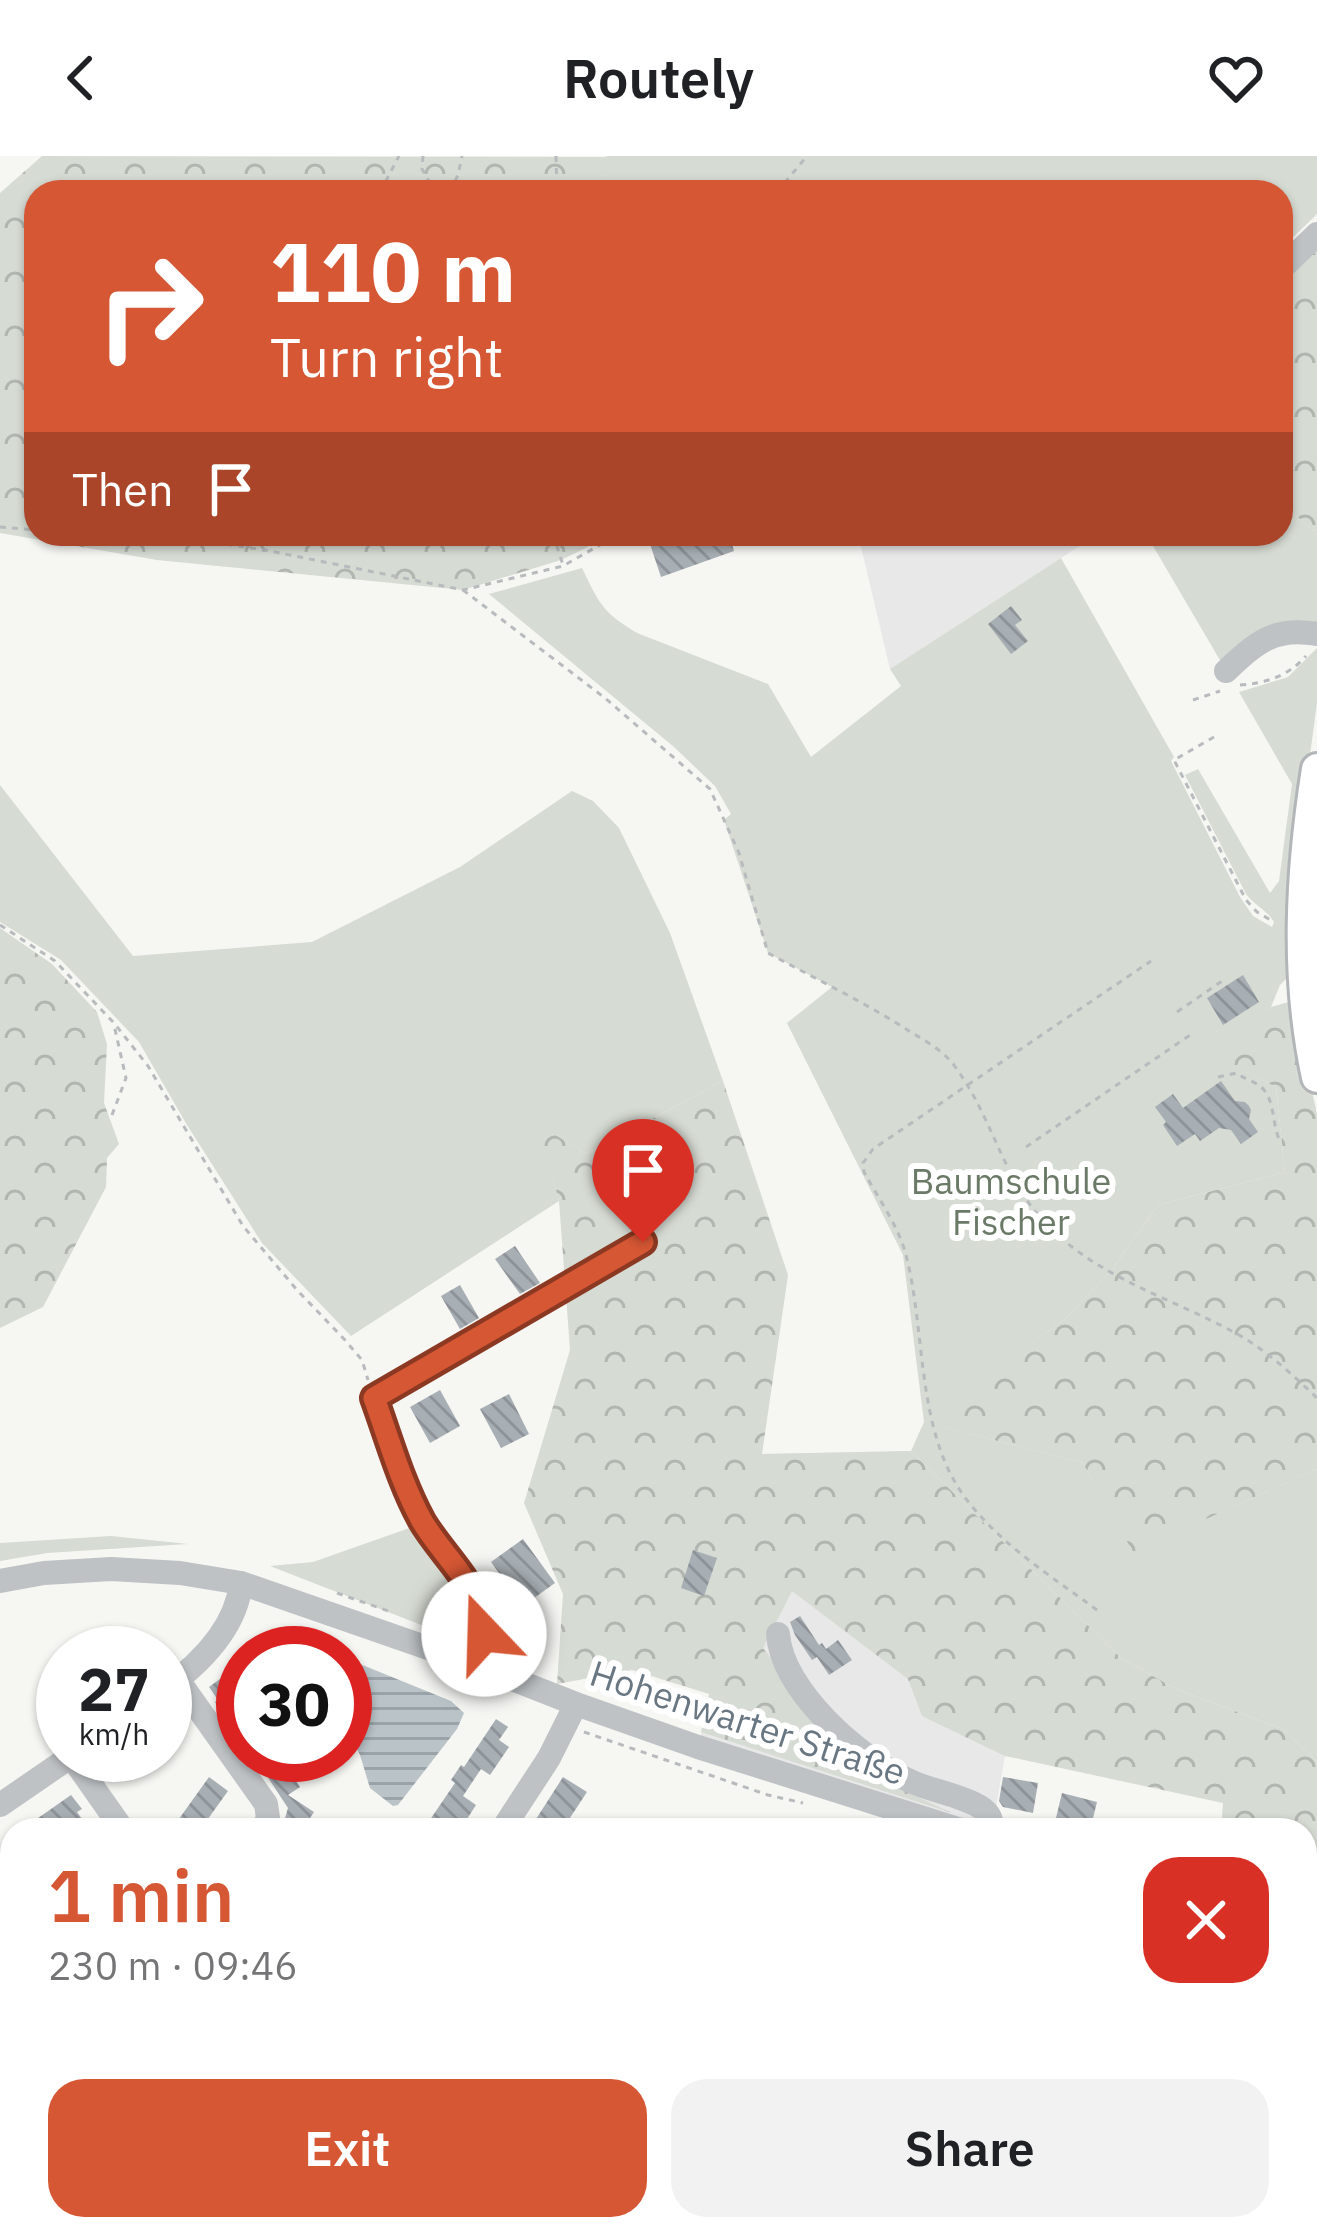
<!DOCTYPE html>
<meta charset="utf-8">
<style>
body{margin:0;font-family:"IBM Plex Sans",sans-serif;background:#f2f2f2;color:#202124;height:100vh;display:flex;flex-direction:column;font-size:45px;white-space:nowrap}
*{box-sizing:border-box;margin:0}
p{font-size:39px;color:#757577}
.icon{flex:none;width:66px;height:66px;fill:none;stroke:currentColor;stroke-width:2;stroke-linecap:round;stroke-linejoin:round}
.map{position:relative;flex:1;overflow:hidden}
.sheet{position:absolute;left:0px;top:1662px;width:1317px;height:423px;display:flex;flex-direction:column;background:#fff;border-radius:36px 36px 0 0;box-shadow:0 3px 9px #0004}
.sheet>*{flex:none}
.guide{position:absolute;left:24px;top:24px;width:1269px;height:366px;border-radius:36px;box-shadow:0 3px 9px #0004;background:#d65734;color:#fff;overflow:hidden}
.speed{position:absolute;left:36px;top:1470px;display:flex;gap:24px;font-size:60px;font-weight:700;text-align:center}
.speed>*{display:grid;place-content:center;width:156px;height:156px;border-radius:50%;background:#fff;box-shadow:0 3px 9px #0004;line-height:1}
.speed small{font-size:30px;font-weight:400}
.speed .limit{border:18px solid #d22;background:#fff;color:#111}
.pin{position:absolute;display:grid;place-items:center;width:102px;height:102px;color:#fff;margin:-123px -51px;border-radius:50% 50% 50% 0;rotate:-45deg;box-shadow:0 0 12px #0007}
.pin .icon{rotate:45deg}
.me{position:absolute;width:132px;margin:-66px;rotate:339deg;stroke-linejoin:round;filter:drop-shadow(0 0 9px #0008)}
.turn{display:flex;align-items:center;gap:42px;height:252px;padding:0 48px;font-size:54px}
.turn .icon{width:156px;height:156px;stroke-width:2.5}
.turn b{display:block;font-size:84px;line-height:102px}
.then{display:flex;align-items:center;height:114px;padding:0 48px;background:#0003;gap:24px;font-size:45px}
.round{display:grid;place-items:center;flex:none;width:126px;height:126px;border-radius:36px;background:#f2f2f2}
.headline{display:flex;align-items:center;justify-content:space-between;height:204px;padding:0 48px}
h1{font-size:72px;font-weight:600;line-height:90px;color:#d65734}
.button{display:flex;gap:24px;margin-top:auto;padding:24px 48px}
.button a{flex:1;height:138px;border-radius:36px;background:#d65734;color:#fff;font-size:48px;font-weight:600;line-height:138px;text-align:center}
.button a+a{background:#f2f2f2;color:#202124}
header{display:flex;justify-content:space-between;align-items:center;height:156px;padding:0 48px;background:#fff;font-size:54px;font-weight:600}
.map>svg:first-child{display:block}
.built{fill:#e7e8e7}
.green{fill:#d6dbd3}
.forest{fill:url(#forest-crowns)}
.water{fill:url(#water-rules)}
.building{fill:url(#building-back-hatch)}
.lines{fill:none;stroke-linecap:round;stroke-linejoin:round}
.major-casing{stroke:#b2b6b9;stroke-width:36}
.path{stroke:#b8bbbd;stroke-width:3;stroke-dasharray:6 6;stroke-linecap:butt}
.minor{stroke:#bec2c5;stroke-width:24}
.major{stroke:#fff;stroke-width:30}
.route-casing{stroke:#8b3922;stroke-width:30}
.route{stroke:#d65734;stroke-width:21}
.labels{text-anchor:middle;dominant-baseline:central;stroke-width:12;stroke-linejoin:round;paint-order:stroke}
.park-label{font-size:36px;fill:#6a7a66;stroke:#fff}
.street-label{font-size:36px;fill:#687782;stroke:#fff}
</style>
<header><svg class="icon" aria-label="back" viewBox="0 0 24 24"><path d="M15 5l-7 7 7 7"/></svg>Routely<svg class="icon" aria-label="heart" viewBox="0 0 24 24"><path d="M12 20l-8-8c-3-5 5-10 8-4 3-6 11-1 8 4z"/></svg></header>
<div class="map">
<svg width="1317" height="2084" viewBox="0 0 1317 2084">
<defs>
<pattern id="forest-crowns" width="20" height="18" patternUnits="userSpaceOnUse" patternTransform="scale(3)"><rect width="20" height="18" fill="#d6dbd3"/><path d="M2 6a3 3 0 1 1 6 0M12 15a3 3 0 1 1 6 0" fill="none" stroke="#b1b6b1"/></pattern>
<pattern id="water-rules" width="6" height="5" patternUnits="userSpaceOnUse" patternTransform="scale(3)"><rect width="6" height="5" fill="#b9c3c8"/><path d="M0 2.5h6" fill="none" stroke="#9aa3a8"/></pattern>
<pattern id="building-back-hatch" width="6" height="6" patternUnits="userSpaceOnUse" patternTransform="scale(3)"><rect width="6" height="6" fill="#a8afb4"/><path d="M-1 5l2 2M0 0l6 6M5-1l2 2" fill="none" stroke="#8d9398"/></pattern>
</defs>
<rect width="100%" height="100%" fill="#f6f6f3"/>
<!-- built -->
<path class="built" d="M858,378H1098L890,513Z
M911,1295L1005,1600L992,1674H961L698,1591L761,1298Z"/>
<!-- green -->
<path class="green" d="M606,0H1317V58L1281,93V36H601Z
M1281,347L1317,377V473L1224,511L1146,378H1281Z
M1061,402L1174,601L1171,605L1240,741L1253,760L1272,771L1274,766C1268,755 1254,749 1246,738L1185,619L1198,613L1270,737L1279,725L1292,628L1239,536L1288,521L1317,492V547L1299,681L1289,820L1280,829L1271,851L1209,896L1276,931L1285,1016L1158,1049L1111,1115L1065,1163L925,1266L1083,1307L1134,1395L1317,1313V1606L1283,1573L1176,1533L1121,1502L911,1295L924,1266L903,1099L787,867L832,831L768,797L724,664L731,658L715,630L674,591L489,438L582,412C599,447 602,456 637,477L768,528L811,601L901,530L890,513Z
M0,629L133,800L312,786L460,711L572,635L593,645L619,672L670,777L723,925L586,998L539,969L559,1045L351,1180L262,1087L187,969L139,886L61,804L0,766Z
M418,1369L469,1452L465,1486L270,1410L313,1406Z
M111,1380L188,1388L47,1397L0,1405V1387Z"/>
<!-- forest -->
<path class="forest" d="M42,0L607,1L601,36H36V378H605L586,392L561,404L463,434L157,404L0,377V37Z
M1317,87V377L1281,347V122Z
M0,772L52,808L97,856L107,888L104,947L119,988L107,1002L106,1031L43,1151L0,1172Z
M1292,845L1317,958V1313L1133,1396L1083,1307L924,1266L1065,1163L1111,1115L1158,1049L1285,1016L1276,931L1208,896L1271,851Z
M723,925L788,1119L762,1298L911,1295L1121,1502L1176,1533L1283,1573L1317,1606V1734L1305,1732V1674H1221L1223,1647L1005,1600L922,1560L908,1523L792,1435L763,1492L847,1601L879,1623L952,1657L701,1576L709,1538L632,1514L557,1528L563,1438L524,1347L570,1194L559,1045L538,968L586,998Z"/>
<!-- water -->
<path class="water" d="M355,1506L451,1545L464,1557L457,1573L398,1649L393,1650L370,1632L360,1599L345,1570V1512Z"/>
<!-- building -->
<path class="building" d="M660,378H729L734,395L661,421L648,382Z
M1011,450L1022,464L1015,469L1028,485L1011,498L988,468Z
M1243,819L1259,846L1223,869L1207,842Z
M1221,925L1235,945L1245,946L1249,950L1251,954L1249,963L1258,976L1241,988L1231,974L1219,972L1200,985L1195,978L1177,990L1163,969L1166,966L1155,951L1173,938L1183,952Z
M515,1090L540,1127L520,1138L495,1103Z
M460,1129L479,1162L460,1173L441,1140Z
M440,1234L460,1270L430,1287L410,1251Z
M509,1238L529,1278L501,1292L480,1253Z
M523,1383L555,1427L523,1450L491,1406Z
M693,1394L717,1402L704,1440L681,1432Z
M800,1460L819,1489L822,1487L826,1493L838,1484L852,1504L829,1519L817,1501L812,1504L795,1479L790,1466Z
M224,1520L235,1534L243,1528V1558L230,1567L215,1546L218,1544L209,1531Z
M496,1563L508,1571L499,1584L509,1591L490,1619L481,1613L463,1640L476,1649L460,1674H451L444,1669L440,1674H423L455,1627L451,1624L461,1609L464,1611Z
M253,1599H302L286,1610L300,1631L288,1639L314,1656L302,1674H290L283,1669L288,1652Z
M209,1621L228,1635L200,1674H171Z
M563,1621L587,1636L562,1674H529Z
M1003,1621L1038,1627L1033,1657L1003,1651L999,1645Z
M1062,1637L1097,1646L1090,1674L1055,1666Z
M71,1639L82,1653L77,1656L90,1674H21Z"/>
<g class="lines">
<defs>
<path id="major" d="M1317,613C1301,715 1295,820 1317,921"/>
</defs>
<!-- major casing -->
<use href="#major" class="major-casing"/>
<!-- path -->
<path class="path" d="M423,0L422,13L435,36
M556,0L557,36
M380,36L399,0
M450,36L458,19L462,0
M777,36L807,0
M0,371L36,374
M155,378L265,394L463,434L563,410L619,378
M553,378L563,409
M463,434L605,542L710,633L739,697L768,797C814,822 862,845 906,873C923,884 944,894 956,912C998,970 1003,1033 1061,1082C1113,1127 1180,1146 1239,1179C1268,1196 1293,1219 1317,1242
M1240,529C1267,527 1288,520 1306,500
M1193,544L1220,535
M1214,581L1174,604L1246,744L1257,756L1274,766
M0,769L55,805L114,867L148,910L243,1070L297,1134L344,1183L362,1204L368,1224
M1177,856L1225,823
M1218,921L1237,917C1245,924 1258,926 1264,934C1275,947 1272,969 1280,985
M112,959L126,922L114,869
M1026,991L1193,877
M337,1437L391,1456
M1097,1454C1051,1420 998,1387 964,1340C916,1274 926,1176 906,1099C899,1071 878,1042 864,1016L863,1007L873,993L1151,805
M584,1576L768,1639L803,1647
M558,2073L569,2084
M102,2084L111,2073"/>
<!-- minor -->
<path class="minor" d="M1281,113L1317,78
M1226,515C1256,487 1274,470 1317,478
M0,1425L44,1417L111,1413L180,1417L241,1427L474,1508L576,1548L698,1591L961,1674
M778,1478C782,1535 860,1603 910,1625C931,1635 961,1639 980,1651C990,1657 992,1664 992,1674
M474,1508L484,1478L481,1452L423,1367L407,1333L374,1242L643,1086
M178,1524L266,1648L268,1662L262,1674
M165,1533C201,1507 236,1472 241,1427
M71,1600L123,1674
M0,1649L73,1599
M502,1674L549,1602L576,1548
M1305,1747L1317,1749
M1305,1862L1317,1863
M454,2073L463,2084
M1296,2073L1304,2084
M38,2084L47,2073
M278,2084L284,2073
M402,2084L415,2073
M841,2084L862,2073"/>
<!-- major -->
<use href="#major" class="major"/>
</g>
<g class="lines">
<defs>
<path id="route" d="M484,1478C485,1434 443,1401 422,1365C401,1327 389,1283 374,1242L643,1086"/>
</defs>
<!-- route casing -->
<use href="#route" class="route-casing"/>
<!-- route -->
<use href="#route" class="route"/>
</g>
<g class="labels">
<!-- park labels -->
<g class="park-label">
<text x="1011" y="1024">Baumschule<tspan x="1011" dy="41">Fischer</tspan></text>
</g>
<!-- street labels -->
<g class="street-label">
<text transform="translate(748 1566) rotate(18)">Hohenwarter Straße</text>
</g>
</g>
</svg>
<div class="speed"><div>27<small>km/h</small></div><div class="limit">30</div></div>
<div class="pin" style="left:643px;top:1086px;background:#d93025"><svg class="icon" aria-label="arrive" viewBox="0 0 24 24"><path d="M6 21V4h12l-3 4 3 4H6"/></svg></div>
<svg class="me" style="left:484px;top:1478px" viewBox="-20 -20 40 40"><circle r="19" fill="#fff"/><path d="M0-13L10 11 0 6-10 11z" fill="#d65734"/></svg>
<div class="guide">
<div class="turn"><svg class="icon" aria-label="right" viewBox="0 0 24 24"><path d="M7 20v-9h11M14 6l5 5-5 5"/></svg><div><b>110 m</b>Turn right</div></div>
<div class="then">Then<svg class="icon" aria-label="arrive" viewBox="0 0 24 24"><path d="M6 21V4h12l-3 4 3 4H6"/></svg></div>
</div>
<section class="sheet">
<div class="headline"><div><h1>1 min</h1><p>230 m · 09:46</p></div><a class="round" style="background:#d93025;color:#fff"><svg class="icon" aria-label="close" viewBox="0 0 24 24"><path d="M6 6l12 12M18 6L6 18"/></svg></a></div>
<div class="button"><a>Exit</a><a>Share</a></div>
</section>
</div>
